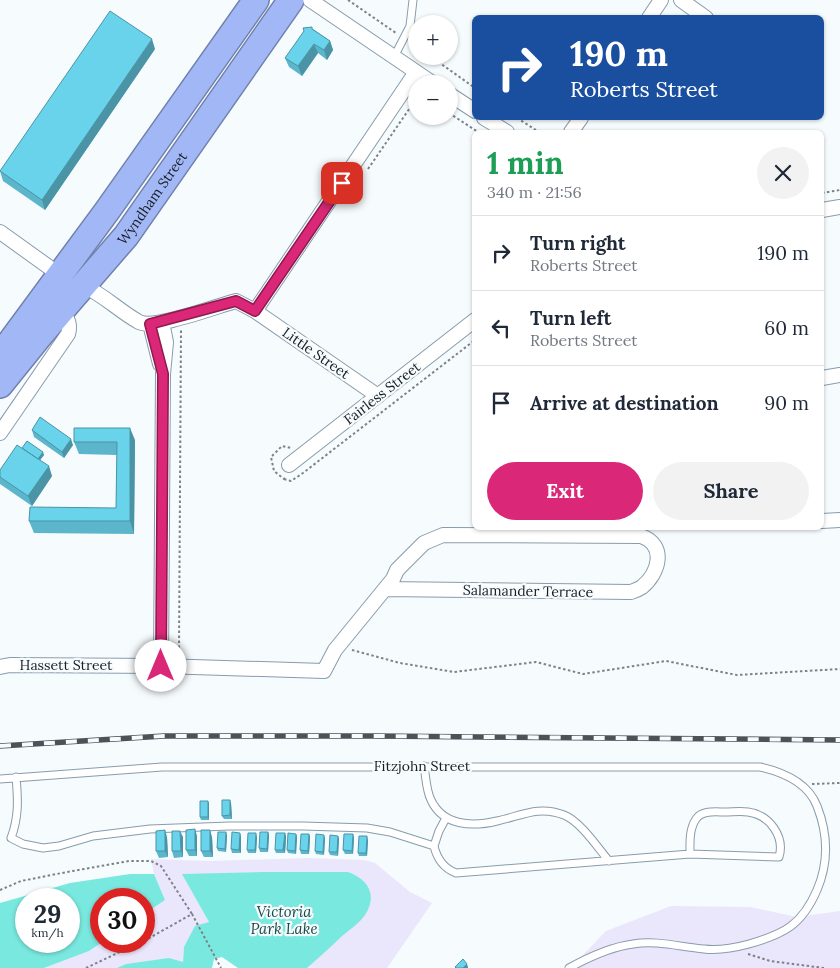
<!DOCTYPE html>
<meta charset="utf-8">
<style>
body{margin:0;font-family:Lora,serif;background:#f2f2f3;color:#1f2937;height:100vh;display:flex;flex-direction:column;font-size:19px;white-space:nowrap}
*{box-sizing:border-box;margin:0}
p{font-size:16px;color:#747a83}
.icon{flex:none;width:28px;height:28px;fill:none;stroke:currentColor;stroke-width:2;stroke-linecap:round;stroke-linejoin:round}
.map{position:relative;flex:1;overflow:hidden}
.side{position:absolute;left:472px;top:130px;width:352px;height:400px;display:flex;flex-direction:column;background:#fff;border-radius:8px;box-shadow:0 1px 4px #0004}
.side>*{flex:none}
.banner{position:absolute;left:472px;top:15px;width:352px;height:105px;border-radius:8px;box-shadow:0 1px 4px #0004;background:#1a4fa0;color:#fff;overflow:hidden}
.buttons{position:absolute;left:408px;top:15px;display:grid;gap:10px}
.buttons a{display:grid;place-items:center;width:50px;height:50px;border-radius:50%;background:#fff;box-shadow:0 1px 4px #0004;font-size:25px}
.speed{position:absolute;left:15px;top:888px;display:flex;gap:10px;font-size:25px;font-weight:700;text-align:center}
.speed>*{display:grid;place-content:center;width:65px;height:65px;border-radius:50%;background:#fff;box-shadow:0 1px 4px #0004;line-height:1}
.speed small{font-size:12px;font-weight:400}
.speed .limit{border:8px solid #d22;background:#fff;color:#111}
.pin{position:absolute;display:grid;place-items:center;width:42px;height:42px;color:#fff;margin:-21px;border-radius:10px;box-shadow:0 2px 8px #0006}
.me{position:absolute;width:55px;margin:-28px;rotate:0deg;stroke-linejoin:round;filter:drop-shadow(0 0 4px #0008)}
.turn{display:flex;align-items:center;gap:18px;height:105px;padding:0 15px;font-size:22px}
.turn .icon{width:65px;height:65px;stroke-width:2.5}
.turn b{display:block;font-size:35px;line-height:42px}
.round{display:grid;place-items:center;flex:none;width:52px;height:52px;border-radius:26px;background:#f2f2f3}
.overview{display:flex;align-items:center;justify-content:space-between;height:85px;padding:0 15px}
h1{font-size:30px;font-weight:700;line-height:38px;color:#1e9e55}
.action{display:flex;gap:10px;margin-top:auto;padding:10px 15px}
.action a{flex:1;height:58px;border-radius:30px;background:#db2777;color:#fff;font-size:20px;font-weight:700;line-height:58px;text-align:center}
.action a+a{background:#f2f2f3;color:#1f2937}
ul{padding:0;list-style:none}
li{display:flex;align-items:center;gap:15px;height:75px;padding:0 15px;border-top:1px solid #e0e1e3}
li div{flex:1}
li b{display:block;font-size:19px}
li em{font-style:normal}
.map>svg:first-child{display:block}
.green{fill:#eae6fb}
.water{fill:#79e8df;fill-rule:evenodd}
.lines{fill:none;stroke-linecap:round;stroke-linejoin:round}
.lane-casing{stroke:#889cac;stroke-width:9}
.street-casing{stroke:#889cac;stroke-width:16}
.highway-casing{stroke:#7181ac;stroke-width:28}
.path{stroke:#7c8287;stroke-width:2;stroke-dasharray:2.5 2.5;stroke-linecap:butt}
.lane{stroke:#fff;stroke-width:7}
.street{stroke:#fff;stroke-width:14}
.highway{stroke:#a2b7f5;stroke-width:25}
.rail-casing{stroke:#4c5258;stroke-width:5.5}
.rail{stroke:#f6fbfe;stroke-width:4;stroke-dasharray:11;stroke-linecap:butt}
.wall{fill:#5bb5cb}
.shaded-wall{fill:#4a94a5}
.building{fill:#6ad3ec;stroke:#4a94a5}
.route-casing{stroke:#8e194d;stroke-width:12}
.route{stroke:#db2777;stroke-width:9}
.labels{text-anchor:middle;dominant-baseline:central;stroke-width:4.5;stroke-linejoin:round;paint-order:stroke}
.street-label{font-size:14px;fill:#161d23;stroke:#f6fbfe}
.water-label{font-size:15px;font-style:italic;fill:#184a46;stroke:#f6fbfe}
</style>
<div class="map">
<svg width="840" height="968" viewBox="0 0 840 968">
<rect width="100%" height="100%" fill="#f6fbfe"/>
<!-- green -->
<path class="green" d="M309,858L364,860L375,863L410,892L432,903L387,968H307L364,916L370,902L183,874L209,922L184,947L183,962L126,964L117,968H44L89,951L104,941H144V914L165,900L154,874L151,859L210,861Z
M671,906L750,907L797,917L840,911V968H573L584,954L606,931Z"/>
<!-- water -->
<path class="water" d="M263,872H348C368,879 378,895 365,915C359,924 347,931 339,939C329,949 318,958 307,968H238L222,957L214,959L212,968H117L126,964L169,958L183,962L184,947L195,926L209,922L182,874Z
M130,874H154L165,900L144,914V899H101V941H104L89,951L44,968H0V903L70,883ZM26,899H69V941H26Z"/>
<g class="lines">
<defs>
<path id="lane" d="M394,57L410,26L413,0
M424,766C426,777 426,790 431,800C443,826 472,827 497,821C521,816 538,805 564,815C580,821 598,848 609,861
M16,777C18,799 19,817 11,838L23,844L43,848L59,846L93,836L150,829L229,826H303L367,828L390,832L434,846C437,859 443,868 456,873L690,854L779,857C785,837 770,815 748,812C741,811 732,812 725,812C715,812 702,810 696,819C689,829 690,843 690,854
M0,779L162,767H760C782,772 808,783 817,806C828,834 829,862 817,890C802,925 784,934 749,944C734,948 720,951 704,949C680,947 657,940 633,944C610,947 589,957 569,968
M434,846L439,831L446,818"/>
<path id="street" d="M310,0L434,84
M681,0L706,18
M649,18L661,0
M449,94L475,111
M484,118L507,132
M571,132L581,118
M822,210L840,207
M0,232L60,275
M84,286C104,295 119,311 139,322C154,330 217,306 236,301L255,311L416,72
M255,311L378,396
M150,324L160,364
M822,378L840,375
M0,433L68,334C71,324 67,318 62,309
M289,465L475,320
M822,521L840,520
M161,666L163,374L166,342L162,322
M0,667L10,665L161,666L324,671L335,650L393,579L397,570L424,543L443,535L641,536C667,545 659,573 642,587C639,589 634,591 631,592L385,589"/>
<g id="highway">
<path d="M0,356L107,211L256,0"/>
<path id="s1" d="M0,385L42,333L126,236L291,0"/>
</g>
</defs>
<!-- lane casing -->
<use href="#lane" class="lane-casing"/>
<!-- street casing -->
<use href="#street" class="street-casing"/>
<!-- highway casing -->
<use href="#highway" class="highway-casing"/>
<!-- path -->
<path class="path" d="M348,0L396,33
M430,56L475,88
M449,113L478,132
M517,118L539,132
M368,169L416,99
M822,193L840,190
M285,478L284,479L274,471L271,457L282,446L291,448
M284,479L291,481L303,473L475,340
M179,648L181,330
M352,650L400,663L454,672L536,662L583,674L666,661L737,675L840,669
M812,784L840,783
M0,890L21,881L67,872L129,861H151L161,866L192,914
M144,941L192,914L221,968
M748,954L770,961L824,968
M86,968L143,941"/>
<!-- lane -->
<use href="#lane" class="lane"/>
<!-- street -->
<use href="#street" class="street"/>
<!-- highway -->
<use href="#highway" class="highway"/>
<defs>
<path id="rail" d="M0,746L164,736H375L840,740"/>
</defs>
<!-- rail casing -->
<use href="#rail" class="rail-casing"/>
<!-- rail -->
<use href="#rail" class="rail"/>
</g>
<!-- wall -->
<path class="wall" d="M313,29L330,41L333,50L327,60L318,53L302,76L289,67L285,58Z
M155,49L45,210L3,181L0,171Z
M32,430L73,445L64,458L34,437Z
M135,440L134,534L34,533L29,521L116,508L117,455L79,454L74,442Z
M22,448L44,455L40,460L52,476L32,506L0,484V470Z
M208,801L209,804V820H201L200,817Z
M231,803L232,819H224L222,816Z
M268,832L269,835L268,852H260L259,848Z
M285,833L286,837L285,853H276L275,850Z
M296,834L297,837L296,854L288,853L287,850Z
M309,834L310,837L309,854H301L300,850Z
M227,835L226,852L218,851L217,848Z
M197,836V856H189L186,850Z
M241,836V853H232L231,849Z
M338,836L339,839L338,856L330,855L329,852Z
M167,837L168,857L159,858L156,851Z
M183,837V857L174,858L172,851Z
M212,837L213,857H204L201,851Z
M257,837L256,853H248L247,850Z
M354,837L353,854H345L343,850Z
M325,838L324,855L316,854L315,851Z
M368,840L367,856H359L358,853Z"/>
<!-- shaded-wall -->
<path class="shaded-wall" d="M152,39L155,49L45,210L42,200Z
M330,41L333,50L327,60L324,50Z
M314,44L318,53L302,76L298,66Z
M130,428L135,440L134,534L130,521Z
M71,439L73,445L64,458L62,452Z
M43,452L44,455L36,465L35,462Z
M49,466L52,476L32,506L28,496Z
M230,800L231,803L232,819L230,815Z
M208,801L209,804V820L208,817Z
M195,829L197,836V856L195,850Z
M165,830L167,837L168,857L165,851Z
M210,830L212,837L213,857L210,851Z
M180,831L183,837V857L181,851Z
M226,832L227,835L226,852L225,849Z
M268,832L269,835L268,852L267,849Z
M240,833L241,836V853L239,850Z
M256,833L257,837L256,853L255,850Z
M285,833L286,837L285,853L283,850Z
M296,834L297,837L296,854L295,851Z
M309,834L310,837L309,854L308,851Z
M353,834L354,837L353,854L352,851Z
M324,835L325,838L324,855L323,852Z
M338,836L339,839L338,856L337,852Z
M367,836L368,840L367,856L366,853Z
M467,964L468,967V968H463Z"/>
<!-- building -->
<path class="building" d="M110,11L152,39L42,200L0,171Z
M312,27V29L330,41L324,50L314,44L298,66L285,58L304,31L303,28Z
M40,417L71,439L62,452L32,430Z
M74,428H130V521H29L30,507L116,508L117,442H74Z
M27,441L43,452L38,459L22,448Z
M17,445L49,466L28,496L0,477V470Z
M222,800H230V815L222,816Z
M200,801H208V817H200Z
M195,829V850H186V830Z
M165,830V851H156V831Z
M201,830H210V851H201Z
M172,831H180L181,851H172Z
M218,832H226L225,849L217,848Z
M232,832L240,833L239,850L231,849Z
M260,832H268L267,849L259,848Z
M248,833H256L255,850H247Z
M276,833H285L283,850H275Z
M288,833L296,834L295,851L287,850Z
M301,834H309L308,851L300,850Z
M316,834L324,835L323,852L315,851Z
M344,834H353L352,851L343,850Z
M330,835L338,836L337,852H329Z
M359,836H367L366,853H358Z
M463,959L467,964L463,968H456L455,967Z"/>
<g class="lines">
<defs>
<path id="route" d="M161,666L163,374L150,324L236,301L255,311L342,183"/>
</defs>
<!-- route casing -->
<use href="#route" class="route-casing"/>
<!-- route -->
<use href="#route" class="route"/>
</g>
<g class="labels">
<!-- street labels -->
<g class="street-label">
<text stroke="none"><textPath href="#s1" startOffset="241">Wyndham Street</textPath></text>
<text transform="translate(316 353) rotate(35)">Little Street</text>
<text transform="translate(382 393) rotate(-38)">Fairless Street</text>
<text transform="translate(528 591) rotate(1)">Salamander Terrace</text>
<text x="66" y="665">Hassett Street</text>
<text x="422" y="766">Fitzjohn Street</text>
</g>
<!-- water labels -->
<g class="water-label">
<text x="284" y="911">Victoria<tspan x="284" dy="17">Park Lake</tspan></text>
</g>
</g>
</svg>
<div class="buttons">
<a>+</a>
<a>−</a>
</div>
<div class="speed"><div>29<small>km/h</small></div><div class="limit">30</div></div>
<div class="pin" style="left:342px;top:183px;background:#d93025"><svg class="icon" aria-label="arrive" viewBox="0 0 24 24"><path d="M6 21V4h12l-3 4 3 4H6"/></svg></div>
<svg class="me" style="left:161px;top:666px" viewBox="-20 -20 40 40"><circle r="19" fill="#fff"/><path d="M0-13L10 11 0 6-10 11z" fill="#db2777"/></svg>
<div class="banner">
<div class="turn"><svg class="icon" aria-label="right" viewBox="0 0 24 24"><path d="M7 20v-9h11M14 6l5 5-5 5"/></svg><div><b>190 m</b>Roberts Street</div></div>
</div>
<section class="side">
<div class="overview"><div><h1>1 min</h1><p>340 m · 21:56</p></div><a class="round"><svg class="icon" aria-label="close" viewBox="0 0 24 24"><path d="M6 6l12 12M18 6L6 18"/></svg></a></div>
<ul>
<li><svg class="icon" aria-label="right" viewBox="0 0 24 24"><path d="M7 20v-9h11M14 6l5 5-5 5"/></svg><div><b>Turn right</b><p>Roberts Street</p></div><em>190 m</em></li>
<li><svg class="icon" aria-label="left" viewBox="0 0 24 24"><path d="M17 20v-9H6M10 6l-5 5 5 5"/></svg><div><b>Turn left</b><p>Roberts Street</p></div><em>60 m</em></li>
<li><svg class="icon" aria-label="arrive" viewBox="0 0 24 24"><path d="M6 21V4h12l-3 4 3 4H6"/></svg><div><b>Arrive at destination</b></div><em>90 m</em></li>
</ul>
<div class="action"><a>Exit</a><a>Share</a></div>
</section>
</div>
